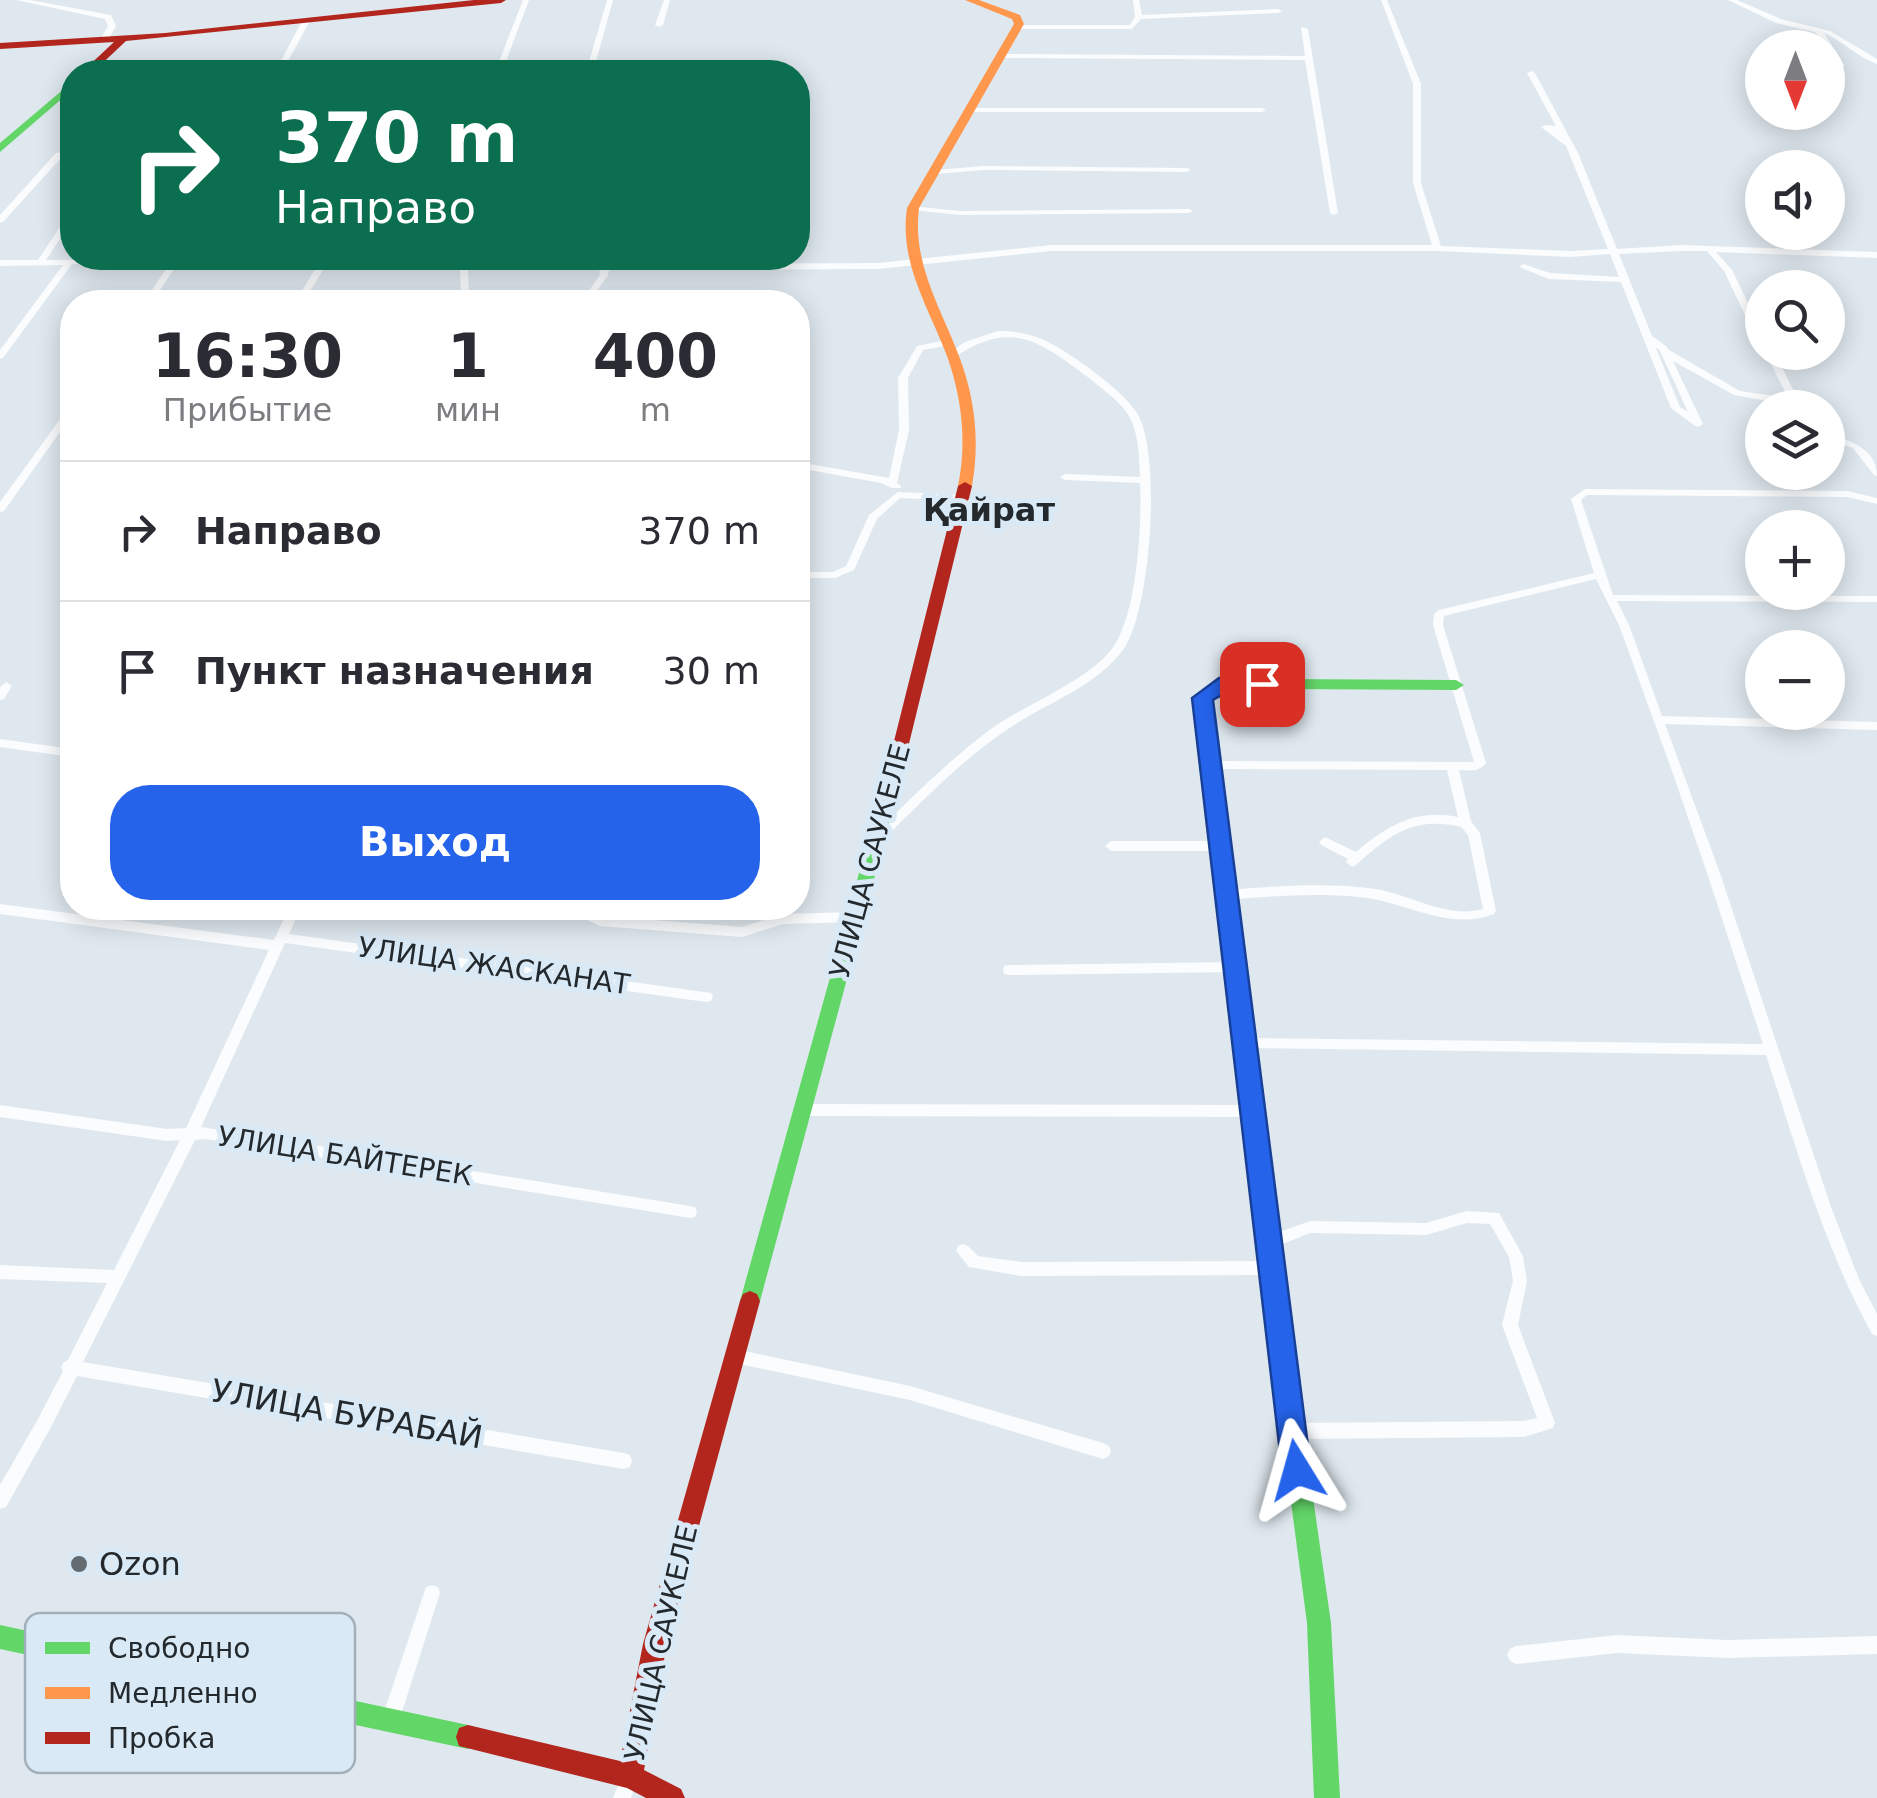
<!DOCTYPE html>
<html lang="ru">
<meta charset="utf-8">
<style>
body{margin:0;font-family:"DejaVu Sans",sans-serif;background:#f2f2f3;color:#2b2b33;height:100vh;display:flex;flex-direction:column;font-size:38px;white-space:nowrap}
*{box-sizing:border-box;margin:0}
p{font-size:32px;color:#7c7c81}
.icon{flex:none;width:55px;height:55px;fill:none;stroke:currentColor;stroke-width:2;stroke-linecap:round;stroke-linejoin:round}
.map{position:relative;flex:1;overflow:hidden}
.panel{position:absolute;left:60px;top:290px;width:750px;height:630px;display:flex;flex-direction:column;background:#fff;border-radius:40px;box-shadow:0 5px 25px #0003}
.panel>*{flex:none}
.top-card{position:absolute;left:60px;top:60px;width:750px;height:210px;border-radius:40px;box-shadow:0 5px 25px #0003;background:#0b6e4f;color:#fff;overflow:hidden}
.needle{width:65px;rotate:180deg}
.tools{position:absolute;left:1745px;top:30px;display:grid;gap:20px}
.tools a{display:grid;place-items:center;width:100px;height:100px;border-radius:50%;background:#fff;box-shadow:0 5px 25px #0003;font-size:50px}
.pin{position:absolute;display:grid;place-items:center;width:85px;height:85px;color:#fff;margin:-42px;border-radius:20px;box-shadow:0 5px 15px #0006}
.me{position:absolute;width:110px;margin:-55px;rotate:352deg;stroke-linejoin:round;filter:drop-shadow(0 0 8px #0008)}
.turn{display:flex;align-items:center;gap:35px;height:210px;padding:0 50px;font-size:45px}
.turn .icon{width:130px;height:130px;stroke-width:2.5}
.turn b{display:block;font-size:70px;line-height:85px}
.eta{display:flex;justify-content:space-evenly;align-items:center;height:170px;text-align:center}
.eta b{font-size:60px;font-weight:600;line-height:70px}
.primary-button{display:flex;gap:20px;margin-top:auto;padding:20px 50px}
.primary-button a{flex:1;height:115px;border-radius:40px;background:#2563eb;color:#fff;font-size:40px;font-weight:600;line-height:115px;text-align:center}
ul{padding:0;list-style:none}
li{display:flex;align-items:center;gap:30px;height:140px;padding:0 50px;border-top:2px solid #e1e1e2}
li div{flex:1}
li b{display:block;font-size:38px}
li em{font-style:normal}
.map>svg:first-child{display:block}
.lines{fill:none;stroke-linecap:round;stroke-linejoin:round}
.street{fill:#fafcfd;fill-rule:evenodd}
.fast{fill:#63d668;fill-rule:evenodd}
.slow{fill:#ff974d;fill-rule:evenodd}
.jam{fill:#b3261e;fill-rule:evenodd}
.route{fill:#2563eb;stroke:#184099;stroke-width:2.5}
.poi-dot{fill:#656c71;stroke:#d9e9f5;stroke-width:4}
.labels{text-anchor:middle;dominant-baseline:central;stroke-width:10;stroke-linejoin:round;paint-order:stroke}
.street-label{font-size:28px;fill:#23292d;stroke:#d9e9f5}
.quarter-label{font-size:32px;font-weight:bold;fill:#23292d;stroke:#d9e9f5}
.near-street-label{font-size:32px;fill:#23292d;stroke:#d9e9f5}
.near-poi-label{font-size:32px;fill:#23292d;stroke:#d9e9f5;text-anchor:start}
.key{fill:#d9e9f5;stroke:#a2afb9;stroke-width:2.5}
.key-label{font-size:28px;fill:#23292d}
</style>
<div class="map">
<svg width="1877" height="1798" viewBox="0 0 1877 1798">
<rect width="100%" height="100%" fill="#dfe8ef"/>
<g class="lines">
<!-- street -->
<path class="street" d="M16,0H30L111,15L116,26L108,40H102L101,38L108,26L105,19Z
M523,0H529L502,72H495Z
M607,0H613L593,72H586Z
M664,0H670L663,25L659,27L655,25Z
M1133,0H1139L1142,15L1278,9L1282,11L1278,13L1141,19L1132,29H1017L1013,27L1017,25H1130L1135,17Z
M1381,0H1387L1421,84V183L1441,246L1570,251L1608,249L1566,146L1541,127L1545,125L1556,126L1527,73L1531,71L1535,73L1578,153L1617,249L1681,245L1877,252V258L1716,252L1732,270L1762,332V343L1757,340L1724,271L1707,251H1681L1619,254L1652,336L1666,346L1669,350L1740,391L1788,398L1765,352H1774L1801,405L1799,407L1734,395L1673,361L1703,424L1698,427L1695,426L1671,408L1621,282L1549,279L1519,267L1523,264L1550,273L1619,277L1610,254L1570,257L1437,251H1052L878,269L609,270L608,275L589,302H581L600,275L599,267L601,258H609V264L878,263L1052,245H1432L1413,183V84ZM1656,348L1659,349L1688,412L1680,407Z
M1728,0H1737L1781,19L1830,31L1877,59V64C1857,57 1843,41 1824,33L1845,66L1838,68L1828,48L1815,32L1776,23Z
M303,19L310,21L282,72H275Z
M1301,27L1308,29L1338,213L1334,215L1330,213L1305,60L1001,58L997,56L1001,54L1305,56Z
M967,108H1262L1266,110L1262,112H967Z
M72,151V155L62,157L3,222L0,223V215L56,153Z
M983,166L1187,168L1191,170L1187,172L983,170L936,174L932,172L936,170Z
M910,206L960,211L1189,209L1193,211L1189,213L960,215L913,210H910Z
M69,213H72V221L46,260L282,258L472,264L486,258L490,261L476,269H468L469,302H461L460,269L333,265L323,270L303,302H295L316,268L321,264L252,262L178,263L152,302H144L170,263L72,264L3,358L0,359V350L63,265L0,266V260H38Z
M998,331C1013,331 1027,333 1042,339C1067,350 1123,390 1137,413C1162,453 1151,612 1123,650C1095,688 1043,704 1005,731C960,762 920,803 881,842H873L871,839L873,836C911,798 949,760 992,728C1026,704 1098,677 1117,641C1137,605 1142,525 1140,483L1065,480L1060,477L1065,474L1140,477C1139,457 1139,434 1129,416C1120,401 1102,389 1089,378C1041,342 1013,319 956,356L948,354L965,342Z
M947,340L952,343L950,345L923,350L908,378L909,430L897,483L901,486L900,488H892L881,483L798,468V462L889,478L899,430L898,378L917,346Z
M72,406V415L4,511L0,512V502L69,407Z
M1828,434C1850,440 1877,449 1877,476L1874,475L1853,448L1828,440Z
M1585,489L1847,491L1877,498V504L1847,497L1587,495L1581,500L1613,595L1877,596V602L1617,601L1629,625L1662,716L1877,722V730L1665,724L1720,873L1831,1207L1859,1279L1877,1314V1336L1872,1334C1824,1247 1797,1150 1766,1055L1247,1048L1242,1047L1240,1043L1242,1039L1247,1038L1763,1044L1707,873L1672,771L1619,625L1596,579L1444,616L1443,625L1486,763C1479,773 1469,770 1459,770L1471,821L1480,833L1496,911L1494,914C1450,932 1404,901 1359,897C1315,893 1271,896 1227,900L1223,898L1221,895L1223,892L1227,890C1276,886 1327,882 1376,889C1411,895 1448,919 1483,909L1468,835L1461,827C1413,816 1390,835 1356,865L1352,867L1346,862L1348,859L1321,845L1319,842L1325,837L1356,852C1386,826 1417,808 1458,817L1447,770L1211,769L1205,765L1211,761L1474,762L1433,625L1434,614L1439,610L1594,573L1571,499Z
M898,492L962,495L967,498L962,501L900,498L877,519L854,570L835,578H798V572H833L846,566L869,515Z
M6,682L12,686L4,699L0,700V687Z
M0,739L72,749V757L0,747Z
M1111,841H1216L1220,843L1228,851L1222,856L1213,851H1111L1105,846Z
M0,904L274,940L289,908H301L289,934L711,993L713,997L711,1001L706,1002L285,943L201,1127L690,1206L695,1207L697,1212L695,1217L690,1218L206,1139L195,1140L83,1362L624,1453L630,1455L632,1461L630,1467L624,1469L77,1376L50,1429L6,1507L0,1509V1485L38,1419L63,1371L61,1367L64,1362L68,1360L107,1283L0,1279V1265L114,1270L180,1140L167,1141L0,1117V1105L167,1129L186,1128L269,950L0,914Z
M583,908H595L597,914L601,916L742,927L783,914L856,912L860,914L862,917L860,920L856,922L783,924L742,937L600,926L587,920Z
M1236,962L1241,963L1242,967L1241,971L1236,972L1009,975L1004,974L1003,970L1004,966L1009,965Z
M802,1104L1255,1105L1260,1107L1262,1111L1260,1115L1255,1117L802,1116L797,1114L795,1110L797,1106Z
M1467,1211L1499,1213L1523,1256L1527,1281L1518,1325L1555,1423L1553,1428L1524,1437L1291,1439L1285,1436L1283,1431L1285,1426L1291,1423L1524,1421L1537,1418L1502,1325L1513,1281L1509,1257L1490,1224L1467,1223L1426,1235L1310,1233L1268,1250L1263,1248L1261,1243L1263,1238L1310,1221L1426,1223Z
M963,1244L968,1246L978,1256L1021,1262L1270,1261L1275,1263L1277,1268L1275,1273L1270,1275L1021,1276L969,1267L956,1251L958,1246Z
M735,1349L910,1386L1103,1443L1109,1446L1111,1451L1109,1456L1103,1459L910,1400L735,1363L730,1361L727,1356L730,1351Z
M432,1585L438,1587L440,1593L400,1718L397,1724L391,1727L385,1724L382,1718L424,1593L426,1587Z
M1617,1635L1728,1640L1877,1636V1654L1728,1658L1617,1653L1516,1664L1510,1661L1507,1655L1510,1649L1516,1646Z
M630,1767L636,1770L639,1776L631,1798H613L624,1770Z"/>
<!-- fast -->
<path class="fast" d="M72,82V90L0,152V143Z
M1283,679L1456,680L1464,685L1456,690L1283,689L1275,684Z
M886,799L894,805L760,1301L757,1308L750,1311L743,1308L740,1301L878,805Z
M1239,976L1245,978L1248,983L1280,1268L1331,1623L1340,1798H1314L1307,1623L1260,1268L1230,983L1233,978Z
M0,1625L468,1725L477,1728L480,1737L477,1746L468,1749L0,1649Z"/>
<!-- slow -->
<path class="slow" d="M965,0H979L1020,15L1024,24L919,208C912,263 940,306 959,356C975,398 980,441 972,486L965,490L958,486C967,442 962,398 947,356C928,306 899,263 907,208L1014,24L1012,19Z"/>
<!-- jam -->
<path class="jam" d="M474,0H506L501,3L126,41L93,72H82L114,42L0,49V43L165,33Z
M965,482L972,486L894,805L886,811L878,805L958,486Z
M1283,679L1291,684L1289,688L1223,690L1210,700L1248,983L1245,988H1233L1230,983L1194,698L1219,680Z
M750,1291L757,1294L760,1301L667,1644L644,1770L681,1789L685,1798H646L627,1788L459,1746L456,1737L459,1728L468,1725L620,1761L643,1644L740,1301L743,1294Z"/>
</g>
<!-- route -->
<path class="route" d="M1219,678H1262L1272,684C1256,699 1231,687 1213,700L1311,1470L1307,1480L1297,1484L1286,1480L1282,1470L1192,698Z"/>
<!-- markers -->
<circle class="poi-dot" cx="79" cy="1564" r="10"/>
<g class="labels">
<!-- street labels -->
<g class="street-label">
<text transform="translate(870 861) rotate(-75)">УЛИЦА САУКЕЛЕ</text>
<text transform="translate(494 966) rotate(8)">УЛИЦА ЖАСКАНАТ</text>
<text transform="translate(345 1156) rotate(9)">УЛИЦА БАЙТЕРЕК</text>
<text transform="translate(661 1643) rotate(-77)">УЛИЦА САУКЕЛЕ</text>
</g>
<!-- quarter labels -->
<g class="quarter-label">
<text x="989" y="510">Қайрат</text>
</g>
<!-- near-street labels -->
<g class="near-street-label">
<text transform="translate(347 1414) rotate(10)">УЛИЦА БУРАБАЙ</text>
</g>
<!-- near-poi labels -->
<g class="near-poi-label">
<text x="99" y="1564">Ozon</text>
</g>
</g>
<!-- legend -->
<rect x="25" y="1613" width="330" height="160" rx="15" class="key"/>
<rect x="45" y="1642" width="45" height="12" fill="#63d668"/>
<rect x="45" y="1687" width="45" height="12" fill="#ff974d"/>
<rect x="45" y="1732" width="45" height="12" fill="#b3261e"/>
<g class="key-label">
<text x="108" y="1658">Свободно</text>
<text x="108" y="1703">Медленно</text>
<text x="108" y="1748">Пробка</text>
</g>
</svg>
<div class="tools">
<a><svg class="needle" viewBox="-14 -14 28 28"><path d="M0-13l5 13h-10z" fill="#e53935"/><path d="M0 13l5-13h-10z" fill="#7c7c81"/></svg></a>
<a><svg class="icon" aria-label="sound" viewBox="0 0 24 24"><path d="M4 9h4l5-4v14l-5-4H4zM17 9q2 3 0 6"/></svg></a>
<a><svg class="icon" aria-label="search" viewBox="0 0 24 24"><circle cx="10" cy="10" r="6"/><path d="M15 15l6 6"/></svg></a>
<a><svg class="icon" aria-label="layers" viewBox="0 0 24 24"><path d="M12 4l9 5-9 5-9-5zM3 14l9 5 9-5"/></svg></a>
<a>+</a>
<a>−</a>
</div>
<div class="pin" style="left:1262px;top:684px;background:#d93025"><svg class="icon" aria-label="arrive" viewBox="0 0 24 24"><path d="M6 21V4h12l-3 4 3 4H6"/></svg></div>
<svg class="me" style="left:1297px;top:1470px" viewBox="-20 -20 40 40"><path d="M0-17L14 15 0 8-14 15z" fill="#2563eb" stroke="#fff" stroke-width="4"/></svg>
<div class="top-card">
<div class="turn"><svg class="icon" aria-label="right" viewBox="0 0 24 24"><path d="M7 20v-9h11M14 6l5 5-5 5"/></svg><div><b>370 m</b>Направо</div></div>
</div>
<section class="panel">
<div class="eta">
<div><b>16:30</b><p>Прибытие</p></div>
<div><b>1</b><p>мин</p></div>
<div><b>400</b><p>m</p></div>
</div>
<ul>
<li><svg class="icon" aria-label="right" viewBox="0 0 24 24"><path d="M7 20v-9h11M14 6l5 5-5 5"/></svg><div><b>Направо</b></div><em>370 m</em></li>
<li><svg class="icon" aria-label="arrive" viewBox="0 0 24 24"><path d="M6 21V4h12l-3 4 3 4H6"/></svg><div><b>Пункт назначения</b></div><em>30 m</em></li>
</ul>
<div class="primary-button"><a>Выход</a></div>
</section>
</div>
